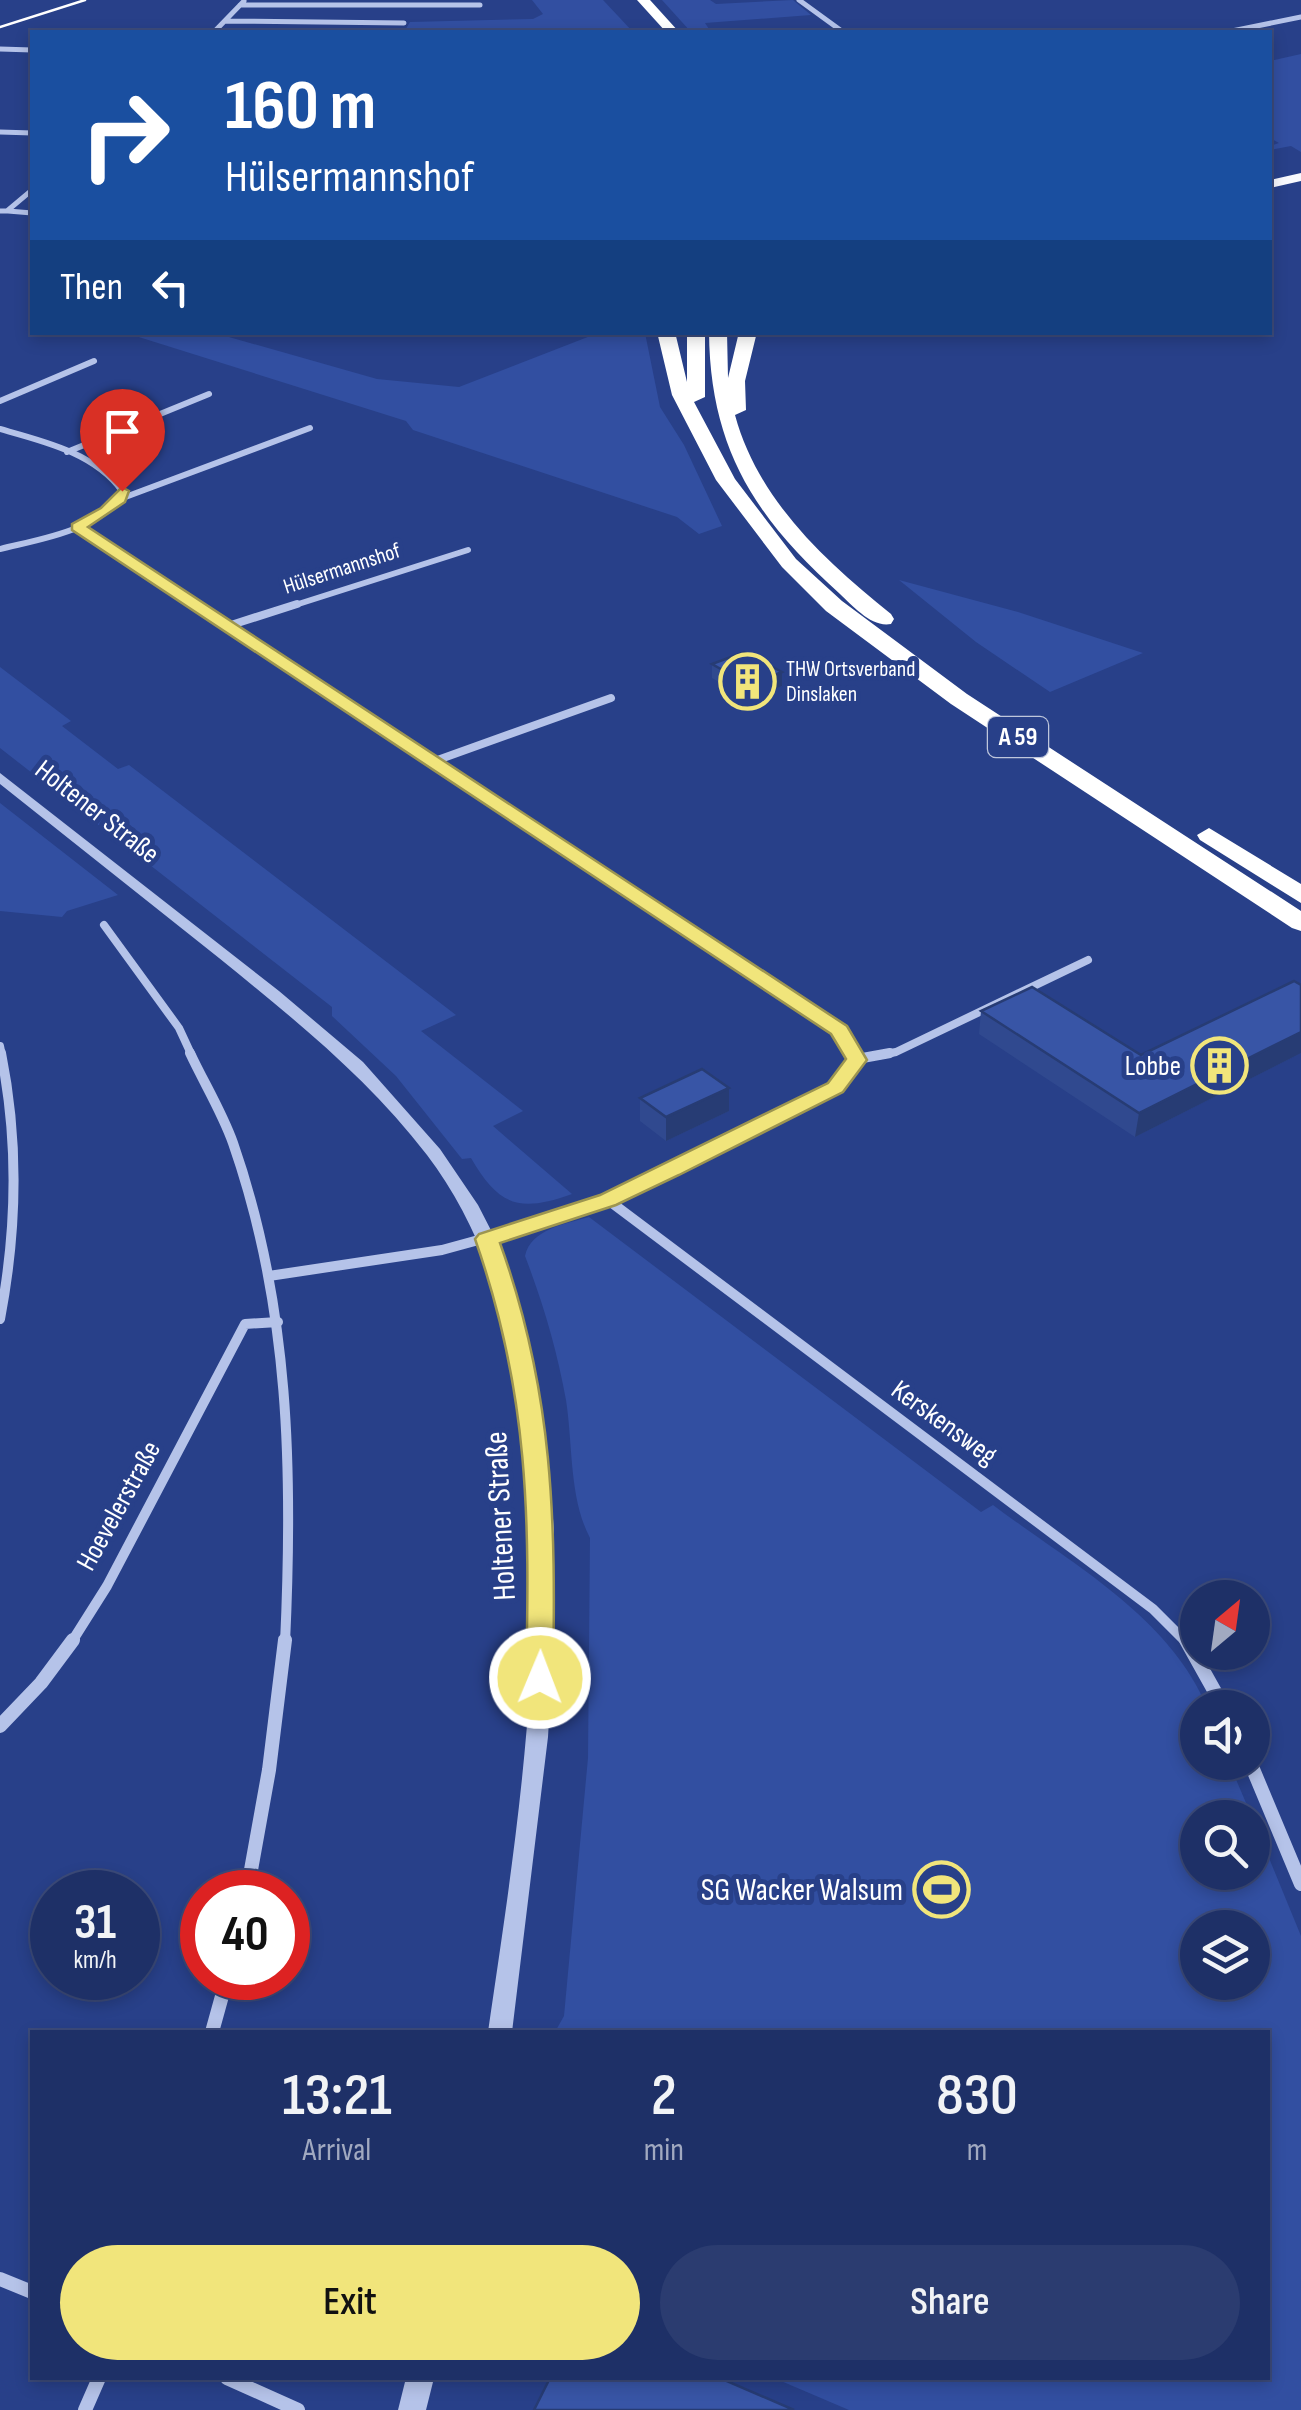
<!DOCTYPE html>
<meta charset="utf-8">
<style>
body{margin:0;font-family:"Sofia Sans Condensed",sans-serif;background:#2b3c70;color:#f1f3f6;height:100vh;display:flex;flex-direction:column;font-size:38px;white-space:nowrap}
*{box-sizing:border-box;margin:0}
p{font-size:32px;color:#a1a9c0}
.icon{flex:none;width:55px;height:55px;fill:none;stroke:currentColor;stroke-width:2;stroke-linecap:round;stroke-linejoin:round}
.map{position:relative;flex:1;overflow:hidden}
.panel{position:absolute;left:30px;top:2030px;width:1240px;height:350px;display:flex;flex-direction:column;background:#1e3067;border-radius:0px;box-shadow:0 5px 15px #0003,0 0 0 2px #3c4b7b}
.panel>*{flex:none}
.guide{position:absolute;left:30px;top:30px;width:1242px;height:305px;border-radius:0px;box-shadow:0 5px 15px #0003,0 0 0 2px #3c4b7b;background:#1a4fa0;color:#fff;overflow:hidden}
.needle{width:65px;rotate:29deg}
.buttons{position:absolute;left:1180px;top:1580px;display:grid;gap:20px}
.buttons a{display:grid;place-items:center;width:90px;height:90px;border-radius:50%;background:#1e3067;box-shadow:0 5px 15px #0003,0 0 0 2px #3c4b7b;font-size:50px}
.speed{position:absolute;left:30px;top:1870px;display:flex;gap:20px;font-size:50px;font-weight:700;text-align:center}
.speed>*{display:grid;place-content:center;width:130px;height:130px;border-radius:50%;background:#1e3067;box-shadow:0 5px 15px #0003,0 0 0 2px #3c4b7b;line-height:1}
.speed small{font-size:25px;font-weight:400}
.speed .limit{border:15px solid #d22;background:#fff;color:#111}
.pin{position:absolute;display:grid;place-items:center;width:85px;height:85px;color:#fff;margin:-102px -42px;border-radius:50% 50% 50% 0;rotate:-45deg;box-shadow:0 0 10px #0007}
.pin .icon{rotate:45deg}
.me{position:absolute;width:110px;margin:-55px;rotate:1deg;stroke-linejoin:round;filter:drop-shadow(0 0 8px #0008)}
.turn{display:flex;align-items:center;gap:35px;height:210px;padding:0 30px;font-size:45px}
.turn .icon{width:130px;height:130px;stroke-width:2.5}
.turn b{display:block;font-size:70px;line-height:85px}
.then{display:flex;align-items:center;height:95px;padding:0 30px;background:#0003;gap:20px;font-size:38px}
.eta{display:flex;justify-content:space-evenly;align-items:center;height:170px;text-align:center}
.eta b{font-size:60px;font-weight:600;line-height:70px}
.button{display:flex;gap:20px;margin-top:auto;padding:20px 30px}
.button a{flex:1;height:115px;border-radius:60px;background:#f1e57b;color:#111;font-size:40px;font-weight:600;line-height:115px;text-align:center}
.button a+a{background:#2b3c70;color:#f1f3f6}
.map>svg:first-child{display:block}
.green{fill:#324fa1;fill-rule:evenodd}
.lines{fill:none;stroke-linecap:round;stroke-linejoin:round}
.minor-far4{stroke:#b5c3e9;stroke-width:5}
.minor-far3{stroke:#b5c3e9;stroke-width:6}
.minor-far2{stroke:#b5c3e9;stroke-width:8}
.minor-far1{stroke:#b5c3e9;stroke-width:10}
.minor{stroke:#b5c3e9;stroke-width:14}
.tertiary{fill:#b5c3e9;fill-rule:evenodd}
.primary{fill:#f8f9fe;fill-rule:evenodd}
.motorway{fill:#fff;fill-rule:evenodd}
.tram{stroke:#fff;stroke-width:2.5}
.wall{fill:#30498f}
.shaded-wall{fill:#273c74}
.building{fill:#3855a6;stroke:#273c74;stroke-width:2.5}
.route{fill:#f1e57b;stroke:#9d9550;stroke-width:2.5}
.labels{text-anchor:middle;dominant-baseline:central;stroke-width:10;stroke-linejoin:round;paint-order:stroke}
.far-street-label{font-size:22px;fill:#fff;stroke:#284089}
.far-poi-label{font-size:22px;fill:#fff;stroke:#284089;text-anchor:start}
.shield{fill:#284089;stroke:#bec6dc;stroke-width:2.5}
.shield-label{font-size:25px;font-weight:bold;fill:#fff}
.street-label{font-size:28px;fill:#fff;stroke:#284089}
.poi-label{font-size:28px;fill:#fff;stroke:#284089;text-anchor:end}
.near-street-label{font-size:32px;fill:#fff;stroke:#284089}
.near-poi-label{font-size:32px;fill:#fff;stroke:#284089;text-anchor:end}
</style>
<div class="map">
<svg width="1301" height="2410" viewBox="0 0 1301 2410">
<rect width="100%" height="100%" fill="#284089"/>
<!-- green -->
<path class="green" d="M532,0H603L633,32H404L410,22L533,19L543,14Z
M662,0H710L716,4L793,0L811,15L705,23L711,32H691Z
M1301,54V152L1291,146L1270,150V146L1279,143L1270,138V61Z
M126,333H215L377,379L459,387L598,333H645L660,407L684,445L722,526L699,534L677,517L413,430L406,421Z
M899,580L1018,612L1143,653L1050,692L976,642Z
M0,667L71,721L62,726L118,769L129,765L456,1015L421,1031L523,1111L493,1126L572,1194C519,1213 499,1206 471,1158L462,1159L396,1076L332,1016V1007L0,748Z
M0,803L118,895L67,911L62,917L0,911Z
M589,1217L981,1512L993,1505C1070,1563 1168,1615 1207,1707L1198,1708V1762L1229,1763L1252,1817L1198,1818V1872H1252L1253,1819L1301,1936V2410H849L774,2378H1268V2032H555L564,2016L588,1758L590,1538C569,1498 573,1445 566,1400C557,1350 543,1303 525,1256C531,1229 565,1224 589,1217ZM1198,1928H1252V1982H1198Z"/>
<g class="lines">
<!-- minor-far4 -->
<path class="minor-far4" d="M799,0L843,32
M240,5H480
M225,21L404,23
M214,32L244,1
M1227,32L1301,17
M0,49L32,50
M0,132L32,133
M0,211H7L32,190
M8,211L32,213"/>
<!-- minor-far3 -->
<path class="minor-far3" d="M0,401L94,361
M0,429C43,441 95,453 122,491C101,531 40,539 0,549
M67,452L209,394
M120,499L310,428
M77,527L198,607
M289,607L468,550"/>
<!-- minor-far2 -->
<path class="minor-far2" d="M194,604L840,1030L855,1056
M228,626L297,604
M432,762L611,698
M104,925L179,1028L192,1056
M0,1046L2,1056
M876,1056L896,1052L1088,960"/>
<!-- minor-far1 -->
<path class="minor-far1" d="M190,1053C204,1083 222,1112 233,1143C290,1306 293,1473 285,1643
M857,1059L890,1053
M608,1200L1153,1609L1187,1643
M269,1276L442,1250L570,1215L667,1173L835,1088L857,1059L854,1053
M0,1319C17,1230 19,1142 1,1053
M71,1643L107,1586L245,1324L278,1322"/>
<!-- minor -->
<path class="minor" d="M1186,1640L1224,1708
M0,1726L41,1683L73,1640
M1250,1762L1301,1884
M247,1892L269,1770L285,1640
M212,2032L227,1978
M0,2279L32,2292
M227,2378L298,2410
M85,2410L99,2378"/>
<!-- tertiary -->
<path class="tertiary" d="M0,773L279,991L363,1062L440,1149L478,1205L497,1242L527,1333L545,1429L554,1530V1633L548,1737L512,2032H488C525,1777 594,1375 427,1155C368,1078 294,1019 219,958C146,900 73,842 0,784Z
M406,2378H434L426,2410H398Z"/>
<!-- primary -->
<path class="primary" d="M1301,173V181L1270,188V180Z"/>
<!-- motorway -->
<path class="motorway" d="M637,0H650L679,32H666Z
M657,332H675L687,382V332H705V397L694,402L735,479L796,559L842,601L967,694L1301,911V931L1292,928L951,704L826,611L782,567L716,480L672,395Z
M709,332H727L728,378L739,332H757L745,381L746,410L735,415C758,500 825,561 891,614L894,619L891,624C872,628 853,606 840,594C755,518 710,448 709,332Z
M1209,828L1301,884V903L1200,840L1197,835Z"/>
<!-- tram -->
<path class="tram" d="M0,27L85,0"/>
</g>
<!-- wall -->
<path class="wall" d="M712,664L782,672V686L749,699L712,678Z
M1301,985V1053L1135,1137L979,1034L981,1011L1141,1055Z
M729,1088V1111L666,1141L640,1121V1098Z"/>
<!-- shaded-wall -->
<path class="shaded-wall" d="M782,672V686L749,699V685Z
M1301,1032V1053L1135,1137L1139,1113Z
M729,1088V1111L666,1141V1117Z"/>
<!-- building -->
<path class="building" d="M744,652L782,672L749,685L712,664Z
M1294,981L1301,985V1032L1139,1113L981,1011L1032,987L1141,1055Z
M702,1069L729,1088L666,1117L640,1098Z
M550,2378H720L794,2410H534Z"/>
<!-- route -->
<path class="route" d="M122,487L129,491L125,502L88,527L847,1026L867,1060L843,1092L679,1175L616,1205L500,1243C554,1393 556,1521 553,1678L549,1686L540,1689L530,1686L526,1678C530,1519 529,1392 475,1239L479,1234L600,1195L828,1083L846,1059L831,1034L72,530V524L101,508Z"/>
<!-- icons -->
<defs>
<symbol id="building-ring" viewBox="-11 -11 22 22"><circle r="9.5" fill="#284089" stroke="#f1e57b" stroke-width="1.5"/><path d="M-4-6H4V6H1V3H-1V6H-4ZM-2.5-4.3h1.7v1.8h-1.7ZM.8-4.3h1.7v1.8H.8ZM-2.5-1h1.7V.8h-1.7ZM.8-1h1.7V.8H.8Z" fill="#f1e57b"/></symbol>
<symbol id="stadium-ring" viewBox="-11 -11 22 22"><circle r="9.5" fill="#284089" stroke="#f1e57b" stroke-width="1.5"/><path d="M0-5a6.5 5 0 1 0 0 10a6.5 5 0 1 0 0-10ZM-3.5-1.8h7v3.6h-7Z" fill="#f1e57b"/></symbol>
</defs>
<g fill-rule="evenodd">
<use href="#building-ring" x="716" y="650" width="63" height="63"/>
<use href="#building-ring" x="1188" y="1034" width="63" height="63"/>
<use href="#stadium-ring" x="910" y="1858" width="63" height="63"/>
</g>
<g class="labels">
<!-- far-street labels -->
<g class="far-street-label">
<text transform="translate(342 569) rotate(-18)">Hülsermannshof</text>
</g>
<!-- far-poi labels -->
<g class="far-poi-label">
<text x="786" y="669">THW Ortsverband<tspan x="786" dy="25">Dinslaken</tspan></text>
</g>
<!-- shield labels -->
<rect class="shield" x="988" y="717" width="60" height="40" rx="8"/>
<g class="shield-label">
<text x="1018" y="737">A 59</text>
</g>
<!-- street labels -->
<g class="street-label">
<text transform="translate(97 812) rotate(38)">Holtener Straße</text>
<text transform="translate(944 1423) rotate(36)">Kerskensweg</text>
<text transform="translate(119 1506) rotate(-61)">Hoevelerstraße</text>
</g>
<!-- poi labels -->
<g class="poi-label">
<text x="1181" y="1066">Lobbe</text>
</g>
<!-- near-street labels -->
<g class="near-street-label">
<text transform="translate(501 1516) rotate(-93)">Holtener Straße</text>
</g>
<!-- near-poi labels -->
<g class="near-poi-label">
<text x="903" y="1890">SG Wacker Walsum</text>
</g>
</g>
</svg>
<div class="buttons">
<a><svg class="needle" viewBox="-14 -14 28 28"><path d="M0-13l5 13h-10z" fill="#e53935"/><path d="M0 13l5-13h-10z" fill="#a1a9c0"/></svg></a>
<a><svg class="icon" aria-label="sound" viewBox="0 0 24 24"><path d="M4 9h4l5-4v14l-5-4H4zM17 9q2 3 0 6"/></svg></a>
<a><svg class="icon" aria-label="search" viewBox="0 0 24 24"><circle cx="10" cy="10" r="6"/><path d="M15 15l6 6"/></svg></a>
<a><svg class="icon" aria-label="layers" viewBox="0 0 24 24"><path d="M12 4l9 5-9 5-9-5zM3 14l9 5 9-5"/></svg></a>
</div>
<div class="speed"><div>31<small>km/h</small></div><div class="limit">40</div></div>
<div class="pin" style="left:122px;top:491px;background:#d93025"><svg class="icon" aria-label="arrive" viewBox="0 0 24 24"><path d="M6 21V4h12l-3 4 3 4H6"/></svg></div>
<svg class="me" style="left:540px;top:1678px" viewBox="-20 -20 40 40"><circle r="17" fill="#f1e57b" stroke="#fff" stroke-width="3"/><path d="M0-11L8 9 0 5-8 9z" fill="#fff"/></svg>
<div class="guide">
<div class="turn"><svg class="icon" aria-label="right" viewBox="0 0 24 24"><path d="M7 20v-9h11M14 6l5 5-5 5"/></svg><div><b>160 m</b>Hülsermannshof</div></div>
<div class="then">Then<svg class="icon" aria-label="left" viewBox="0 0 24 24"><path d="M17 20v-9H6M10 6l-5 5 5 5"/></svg></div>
</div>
<section class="panel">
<div class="eta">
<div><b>13:21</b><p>Arrival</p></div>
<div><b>2</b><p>min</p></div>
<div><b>830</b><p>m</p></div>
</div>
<div class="button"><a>Exit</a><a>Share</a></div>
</section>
</div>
